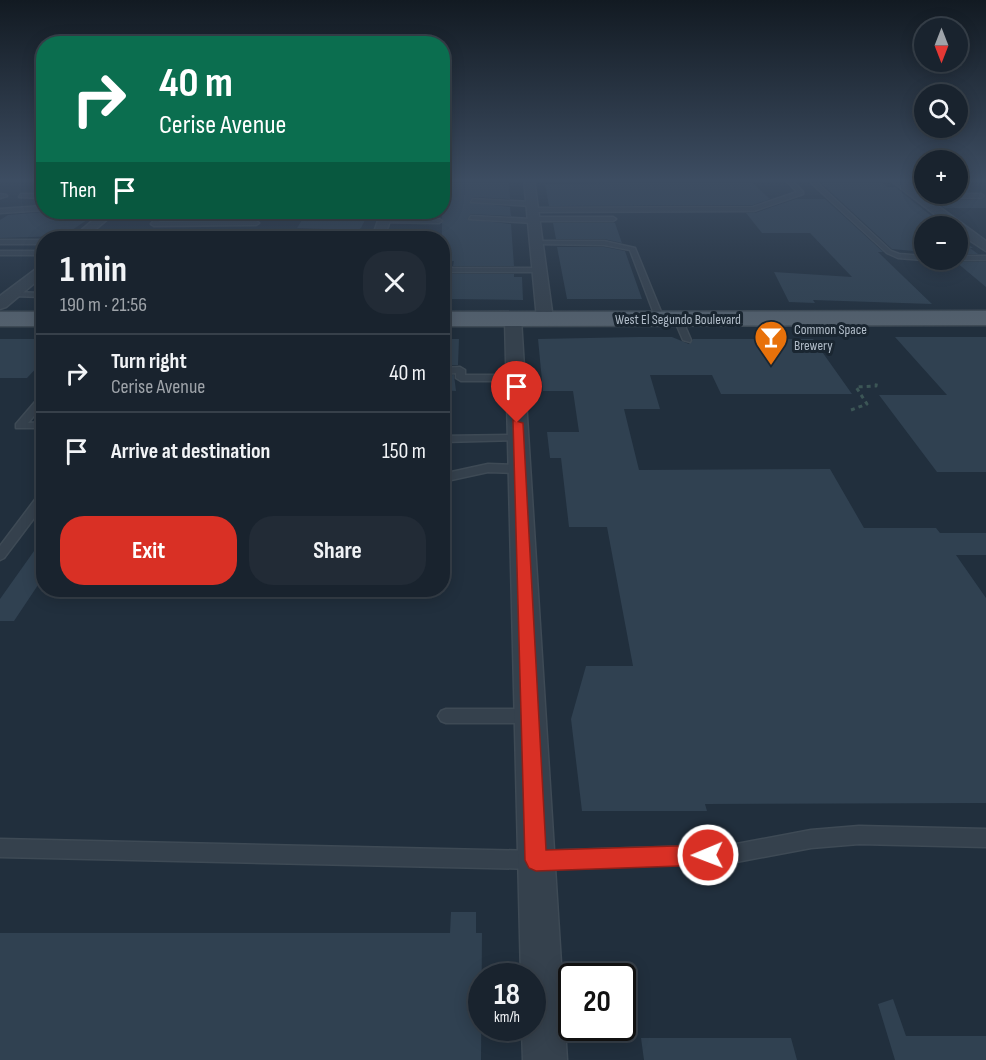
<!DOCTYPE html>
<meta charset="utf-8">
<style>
body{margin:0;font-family:"Sofia Sans Condensed",sans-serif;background:#222b36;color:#f1f3f6;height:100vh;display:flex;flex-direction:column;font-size:22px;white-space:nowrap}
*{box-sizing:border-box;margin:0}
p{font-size:20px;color:#9fa4aa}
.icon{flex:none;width:33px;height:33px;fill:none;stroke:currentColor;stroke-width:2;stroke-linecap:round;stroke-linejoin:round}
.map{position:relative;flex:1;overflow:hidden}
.drawer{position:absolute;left:36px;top:231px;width:414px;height:366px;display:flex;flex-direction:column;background:#19232e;border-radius:24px;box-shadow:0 3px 15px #0003,0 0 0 2px #37404a}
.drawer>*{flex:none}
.hud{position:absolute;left:36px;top:36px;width:414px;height:183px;border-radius:24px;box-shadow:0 3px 15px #0003,0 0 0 2px #37404a;background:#0b6e4f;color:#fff;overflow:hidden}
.needle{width:39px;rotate:180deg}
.controls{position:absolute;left:914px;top:18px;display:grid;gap:12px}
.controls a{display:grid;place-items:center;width:54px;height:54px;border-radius:50%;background:#19232e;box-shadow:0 3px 15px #0003,0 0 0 2px #37404a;font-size:30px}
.speed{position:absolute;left:468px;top:963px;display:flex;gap:12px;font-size:30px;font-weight:700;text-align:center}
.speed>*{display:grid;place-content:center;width:78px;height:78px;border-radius:50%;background:#19232e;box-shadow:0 3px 15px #0003,0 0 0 2px #37404a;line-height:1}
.speed small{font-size:15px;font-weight:400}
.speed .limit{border:3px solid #111;border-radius:9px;background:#fff;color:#111}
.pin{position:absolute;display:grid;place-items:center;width:51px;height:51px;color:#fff;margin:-62px -26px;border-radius:50% 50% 50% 0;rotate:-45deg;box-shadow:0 0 6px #0007}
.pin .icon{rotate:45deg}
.me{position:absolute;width:66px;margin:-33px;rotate:269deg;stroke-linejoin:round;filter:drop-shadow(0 0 4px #0008)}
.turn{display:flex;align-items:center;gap:21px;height:126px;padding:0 24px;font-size:27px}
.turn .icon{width:78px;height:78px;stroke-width:2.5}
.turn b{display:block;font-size:42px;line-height:51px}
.then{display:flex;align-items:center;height:57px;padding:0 24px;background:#0003;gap:12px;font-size:22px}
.round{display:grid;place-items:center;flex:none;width:63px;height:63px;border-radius:24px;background:#222b36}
.head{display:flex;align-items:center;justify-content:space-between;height:102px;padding:0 24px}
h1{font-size:36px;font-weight:700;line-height:45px}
.cta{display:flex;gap:12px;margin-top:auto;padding:12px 24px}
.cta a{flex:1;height:69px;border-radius:24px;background:#d93025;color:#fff;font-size:24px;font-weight:700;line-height:69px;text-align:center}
.cta a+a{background:#222b36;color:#f1f3f6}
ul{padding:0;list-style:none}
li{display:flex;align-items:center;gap:18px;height:78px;padding:0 24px;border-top:2px solid #37404a}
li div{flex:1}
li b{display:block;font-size:22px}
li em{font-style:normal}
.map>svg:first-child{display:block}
.building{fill:#304151}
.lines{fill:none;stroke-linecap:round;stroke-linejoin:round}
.lane-casing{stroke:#3e4a55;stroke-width:3}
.street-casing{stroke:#3e4a55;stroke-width:3}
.primary-casing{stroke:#3e4a55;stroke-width:3}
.path{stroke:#3c5656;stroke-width:3;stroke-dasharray:4 4;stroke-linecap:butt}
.lane{fill:#35414d;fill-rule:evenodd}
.street{fill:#35414d;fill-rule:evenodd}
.primary{fill:#53606d;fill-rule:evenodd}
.route{fill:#d93025;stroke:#8d1f18;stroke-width:1.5}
.labels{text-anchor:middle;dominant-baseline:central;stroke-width:6;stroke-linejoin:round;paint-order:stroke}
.far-street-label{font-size:14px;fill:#b1bcc8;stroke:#1a2631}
.far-poi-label{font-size:14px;fill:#b1bcc8;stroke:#1a2631;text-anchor:start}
</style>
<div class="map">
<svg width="986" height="1060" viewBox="0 0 986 1060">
<rect width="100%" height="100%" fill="#212f3d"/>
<!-- building -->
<path class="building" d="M823,179H878L887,187H895L944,226H924V252L892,249L818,180Z
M617,180H749L770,199L753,205L549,206L545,184L619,183Z
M509,182L510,199L473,197L469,202L510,207L511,216L471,214L467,219L511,224L514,266H453L454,261H442V183Z
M986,197V208H945L933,200H981Z
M796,199H825L883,252H878L932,304L813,300L815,303L789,302L774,272L852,277L810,233H762L746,213H755Z
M44,212H99L63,236L0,238V220L8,215Z
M307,212H369L361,228L358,230L297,228Z
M553,223H615L622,243L604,239H556Z
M957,236L973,248H970L978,254H957Z
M557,247H604L625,251L642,299H567Z
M956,262H986V287Z
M452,274H514V277H522L523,300L450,299Z
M638,337H672L689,344L693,339H813L852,394H721L712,375H650L660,409H624L639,470L830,469L864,528H936L940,533H986V555H956L986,598V803L705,804L707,811H582L571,719L586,666H633L607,527H569L561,458H550L547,432H579L573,391H543L538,339Z
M895,337H986V472H937L879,395H947Z
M0,339H44V360L27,378H0Z
M442,339H459L458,365L442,366Z
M454,375L456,391L442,390V376Z
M44,537V576L14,621H0V599Z
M451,912H476V933H482L481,1060H0V933H450Z
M893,999L906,1036H986V1060H895L878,1004Z
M641,1038H791L797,1060H644Z"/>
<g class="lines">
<defs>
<path id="lane" d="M785,179H791L803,192V194L754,211L533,212L530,210L533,208L753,207L797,192Z
M807,179H813L891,251L899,254L924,256V260H926H924L898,258L887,253Z
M0,194L6,195L7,196L0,198Z
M21,194H44V198L19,197Z
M917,194H981L984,196L981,198L915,197Z
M473,199L532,202L535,204L532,206L471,202Z
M44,206V210L0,213V209Z
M103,215L162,216L159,222L256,221L259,223L256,225L154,226L151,224L155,219L101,218Z
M471,216L531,219L534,217H613L616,219L613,221H537L534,223L469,219Z
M383,219H439L442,221L439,223L381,222V220Z
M81,234L260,236L263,238L79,237L78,236Z
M0,240H44V244H0Z
M537,241H604L635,248L664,319L660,321L656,319L630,250L604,245L535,244L534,243Z
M0,251H44V255H0Z
M957,256H986V260H955H957Z
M444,268H540L544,270L540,272H450L448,287L444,289L442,275Z
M9,292L44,293V297L12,296H9Z
M675,317L682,319L691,340L690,342L683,340L674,319Z
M460,367L465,370V375H515L520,378L515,381H461L456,378V373L442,374V368Z
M44,394V404L28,423L44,422V428H16V424L41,395Z
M518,435L523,438L522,440L442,442V436Z
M488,464L517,465L522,469L517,473L488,472L442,482V474Z
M44,492V505L4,558L0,560V546L40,493Z
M446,709H529L534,711L537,716L534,721L529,723H446L441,721L438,716L441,711Z
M859,826L986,829V847L859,844L811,848L731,863L536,869L0,857V839L536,851L731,845L811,830Z"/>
<path id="street" d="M524,179H534L553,319L545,324L537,319Z
M889,179H901L986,241V251L957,232V226H950Z
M103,212H116L85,238H72Z
M381,212H393L384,238H372Z
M44,263V275L6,307L0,309V296Z
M513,314L521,319L567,1060H523L522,1028H532V976H521L505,319Z"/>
<path id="primary" d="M986,311V325L442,326V312Z
M0,312H44V326H0Z"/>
</defs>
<!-- lane casing -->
<use href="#lane" class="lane-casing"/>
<!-- street casing -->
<use href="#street" class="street-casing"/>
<!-- primary casing -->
<use href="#primary" class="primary-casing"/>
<!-- path -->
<path class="path" d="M851,410L867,404L856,387L876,386L877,380"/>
<!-- lane -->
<use href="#lane" class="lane"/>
<!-- street -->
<use href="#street" class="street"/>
<!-- primary -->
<use href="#primary" class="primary"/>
</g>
<!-- sky -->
<linearGradient id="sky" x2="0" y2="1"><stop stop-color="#121a22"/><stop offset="0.55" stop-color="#3d4d62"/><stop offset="1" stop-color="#3d4d62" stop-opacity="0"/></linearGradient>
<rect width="986" height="328" fill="url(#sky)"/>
<!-- route -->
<path class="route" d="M513,420L523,423L546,850L708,845L716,848L719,855L716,862L708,865L536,871L529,868L525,860Z"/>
<!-- icons -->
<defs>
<symbol id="bar-pin" viewBox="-11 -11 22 30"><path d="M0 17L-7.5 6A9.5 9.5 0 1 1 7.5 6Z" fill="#e8710a" stroke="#1a2631"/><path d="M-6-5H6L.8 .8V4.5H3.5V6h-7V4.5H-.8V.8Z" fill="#fff"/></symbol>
</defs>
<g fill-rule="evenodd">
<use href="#bar-pin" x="752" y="318" width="38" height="52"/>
</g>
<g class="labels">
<!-- far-street labels -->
<g class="far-street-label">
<text x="678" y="319">West El Segundo Boulevard</text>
</g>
<!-- far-poi labels -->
<g class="far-poi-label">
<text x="794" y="329">Common Space<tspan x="794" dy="16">Brewery</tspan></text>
</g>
</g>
</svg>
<div class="controls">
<a><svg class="needle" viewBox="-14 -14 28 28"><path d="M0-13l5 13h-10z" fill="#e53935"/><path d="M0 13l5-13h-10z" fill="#9fa4aa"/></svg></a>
<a><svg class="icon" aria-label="search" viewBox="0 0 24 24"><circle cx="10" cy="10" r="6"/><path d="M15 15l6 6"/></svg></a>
<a>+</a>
<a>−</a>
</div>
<div class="speed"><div>18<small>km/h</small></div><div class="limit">20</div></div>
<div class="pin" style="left:517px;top:423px;background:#d93025"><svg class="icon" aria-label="arrive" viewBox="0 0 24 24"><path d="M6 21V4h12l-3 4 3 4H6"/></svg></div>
<svg class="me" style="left:708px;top:855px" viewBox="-20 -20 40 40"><circle r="17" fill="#d93025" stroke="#fff" stroke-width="3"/><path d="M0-11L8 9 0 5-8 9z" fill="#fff"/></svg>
<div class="hud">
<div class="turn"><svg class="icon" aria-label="right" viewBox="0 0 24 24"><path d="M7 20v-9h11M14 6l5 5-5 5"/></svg><div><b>40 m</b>Cerise Avenue</div></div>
<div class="then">Then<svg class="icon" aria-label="arrive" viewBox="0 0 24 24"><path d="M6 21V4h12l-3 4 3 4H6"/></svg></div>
</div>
<section class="drawer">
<div class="head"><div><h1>1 min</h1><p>190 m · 21:56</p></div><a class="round"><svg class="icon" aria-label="close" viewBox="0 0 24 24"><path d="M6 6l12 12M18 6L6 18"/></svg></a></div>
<ul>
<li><svg class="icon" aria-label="right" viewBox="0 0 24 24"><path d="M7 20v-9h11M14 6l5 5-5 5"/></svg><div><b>Turn right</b><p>Cerise Avenue</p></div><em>40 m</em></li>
<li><svg class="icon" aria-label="arrive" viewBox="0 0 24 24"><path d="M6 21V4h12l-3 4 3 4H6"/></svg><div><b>Arrive at destination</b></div><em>150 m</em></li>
</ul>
<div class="cta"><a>Exit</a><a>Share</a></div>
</section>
</div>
